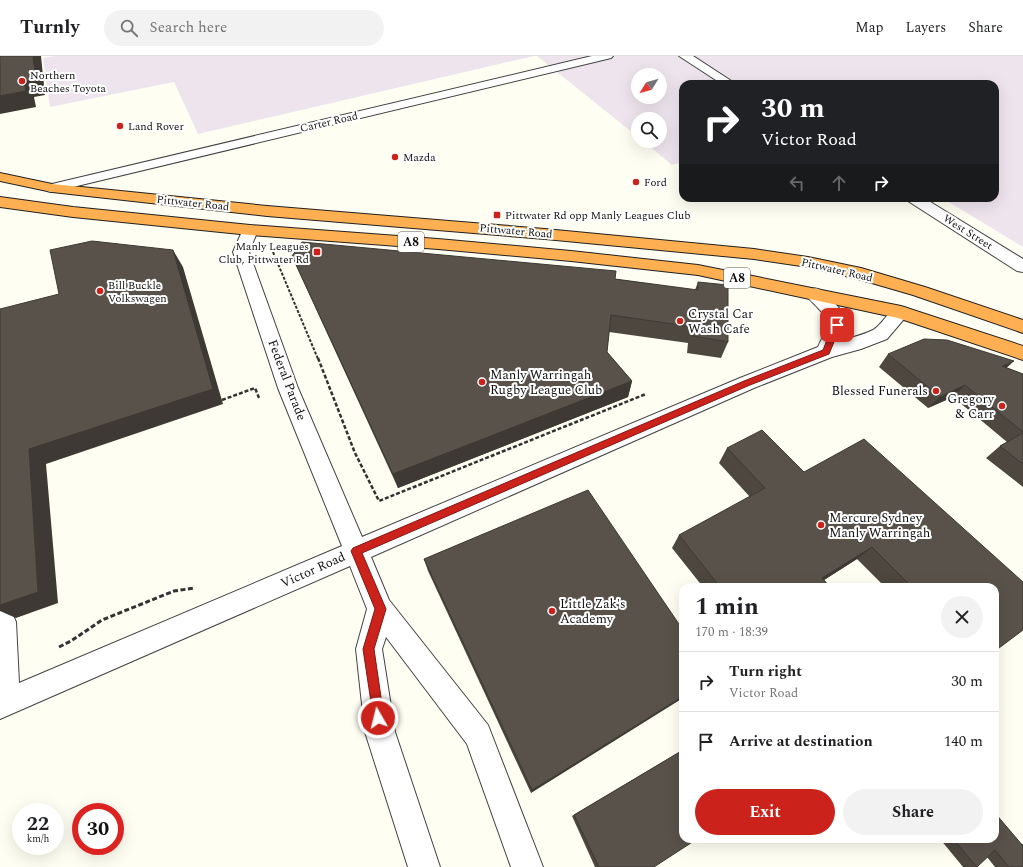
<!DOCTYPE html>
<meta charset="utf-8">
<style>
body{margin:0;font-family:Spectral,serif;background:#f2f2f2;color:#202124;height:100vh;display:flex;flex-direction:column;font-size:15px;white-space:nowrap}
*{box-sizing:border-box;margin:0}
p{font-size:13px;color:#757577}
.icon{flex:none;width:22px;height:22px;fill:none;stroke:currentColor;stroke-width:2;stroke-linecap:round;stroke-linejoin:round}
.map{position:relative;flex:1;overflow:hidden}
.details{position:absolute;left:679px;top:527px;width:320px;height:260px;display:flex;flex-direction:column;background:#fff;border-radius:12px;box-shadow:0 4px 16px #0002}
.details>*{flex:none}
.guide{position:absolute;left:679px;top:24px;width:320px;height:122px;border-radius:12px;box-shadow:0 4px 16px #0002;background:#202124;color:#fff;overflow:hidden}
.needle{width:26px;rotate:233deg}
.buttons{position:absolute;left:631px;top:12px;display:grid;gap:8px}
.buttons a{display:grid;place-items:center;width:36px;height:36px;border-radius:50%;background:#fff;box-shadow:0 4px 16px #0002;font-size:20px}
.speed{position:absolute;left:12px;top:747px;display:flex;gap:8px;font-size:20px;font-weight:700;text-align:center}
.speed>*{display:grid;place-content:center;width:52px;height:52px;border-radius:50%;background:#fff;box-shadow:0 4px 16px #0002;line-height:1}
.speed small{font-size:10px;font-weight:400}
.speed .limit{border:6px solid #d22;background:#fff;color:#111}
.pin{position:absolute;display:grid;place-items:center;width:34px;height:34px;color:#fff;margin:-17px;border-radius:8px;box-shadow:0 2px 6px #0006}
.me{position:absolute;width:44px;margin:-22px;rotate:352deg;stroke-linejoin:round;filter:drop-shadow(0 0 3px #0008)}
.turn{display:flex;align-items:center;gap:14px;height:84px;padding:0 16px;font-size:18px}
.turn .icon{width:52px;height:52px;stroke-width:2.5}
.turn b{display:block;font-size:28px;line-height:34px}
.lanes{display:flex;align-items:center;height:38px;padding:0 16px;background:#0003;justify-content:center;gap:20px;direction:ltr}
.lanes .off{opacity:.35}
.round{display:grid;place-items:center;flex:none;width:42px;height:42px;border-radius:21px;background:#f2f2f2}
.head{display:flex;align-items:center;justify-content:space-between;height:68px;padding:0 16px}
h1{font-size:24px;font-weight:700;line-height:30px}
.action{display:flex;gap:8px;margin-top:auto;padding:8px 16px}
.action a{flex:1;height:46px;border-radius:24px;background:#cb231c;color:#fff;font-size:16px;font-weight:700;line-height:46px;text-align:center}
.action a+a{background:#f2f2f2;color:#202124}
ul{padding:0;list-style:none}
li{display:flex;align-items:center;gap:12px;height:60px;padding:0 16px;border-top:1px solid #e0e0e0}
li div{flex:1}
li b{display:block;font-size:15px}
li em{font-style:normal}
header{display:flex;align-items:center;gap:24px;box-sizing:border-box;height:56px;padding:0 20px;background:#fff;border-bottom:1px solid #e0e0e0}
header strong{font-size:19px}
nav{display:flex;gap:22px;margin-inline-start:auto;font-size:14px}
.search{width:280px;height:36px;background:#f2f2f2;display:flex;align-items:center;gap:10px;box-sizing:border-box;padding:0 14px;border-radius:22px;color:#757577;font-size:15px}
.map>svg:first-child{display:block}
.industrial{fill:#eee4ee;fill-rule:evenodd}
.lines{fill:none;stroke-linecap:round;stroke-linejoin:round}
.minor-casing{stroke:#434343;stroke-width:2}
.highway-casing{stroke:#212121;stroke-width:2}
.path-far2{stroke:#323232;stroke-width:2;stroke-dasharray:3 1.5;stroke-linecap:butt}
.path-far1{stroke:#323232;stroke-width:2.5;stroke-dasharray:4 2;stroke-linecap:butt}
.path{stroke:#323232;stroke-width:3;stroke-dasharray:5 2.5;stroke-linecap:butt}
.minor{fill:#fff;fill-rule:evenodd}
.highway{fill:#feaf51;fill-rule:evenodd}
.wall{fill:#4d4740}
.shaded-wall{fill:#3e3934}
.building{fill:#59524b;stroke:#3e3934}
.route{fill:#cb231c;stroke:#841712}
.poi-dot{fill:#cb231c;stroke:#fff;stroke-width:1.5}
.labels{text-anchor:middle;dominant-baseline:central;stroke-width:4;stroke-linejoin:round;paint-order:stroke}
.far-poi-label{font-size:11px;fill:#101010;stroke:#fff;text-anchor:start}
.far-street-label{font-size:11px;fill:#101010;stroke:#fff}
.shield{fill:#fff;stroke:#585858;stroke-width:1}
.shield-label{font-size:12px;font-weight:bold;fill:#101010}
.poi-label{font-size:13px;fill:#101010;stroke:#fff;text-anchor:start}
.street-label{font-size:13px;fill:#101010;stroke:#fff}
</style>
<header>
<strong>Turnly</strong>
<div class="search"><svg class="icon" aria-label="search" viewBox="0 0 24 24"><circle cx="10" cy="10" r="6"/><path d="M15 15l6 6"/></svg>Search here</div>
<nav><a>Map</a><a>Layers</a><a>Share</a></nav>
</header>
<div class="map">
<svg width="1023" height="811" viewBox="0 0 1023 811">
<rect width="100%" height="100%" fill="#fffef2"/>
<!-- industrial -->
<path class="industrial" d="M54,0H534L198,78L174,26L50,51L43,2Z
M537,0H1023V191L942,142H995V28H683V106L672,109L643,85H660V63H638V81ZM638,19H660V41H638Z"/>
<g class="lines">
<defs>
<path id="minor" d="M592,0H613L611,2L607,3L52,136L47,135L45,132L47,129L52,128Z
M679,0H693L736,28H722Z
M905,142H924L1023,203V216L1017,215L908,145Z
M250,169L256,171L258,174L249,196L298,332L362,481L740,322L818,291C825,275 833,266 818,252C814,247 809,244 805,238L808,234C812,233 816,231 820,234C828,238 843,255 845,263C847,271 842,279 840,285C850,282 863,279 873,274C886,266 890,247 907,252L910,256L887,283L861,293L832,301L754,332L371,501L389,544L488,669L543,811H511L467,688L386,581L382,593L395,676L440,811H408L365,676L356,593L367,553L350,510L0,663V554L3,553L12,557L16,566L19,627L342,490L278,332L233,196L244,171Z"/>
<path id="highway" d="M0,117L52,128L267,150L545,173L754,193L808,201L861,212L925,231L1023,264V277L913,239L858,223L808,211L754,203L545,183L267,160L52,136L0,125Z
M0,141L73,151L250,169L438,183L571,195L698,209L901,250L1023,290V304L898,262L698,219L571,205L438,193L250,179L73,161L0,151Z"/>
</defs>
<!-- minor casing -->
<use href="#minor" class="minor-casing"/>
<!-- highway casing -->
<use href="#highway" class="highway-casing"/>
<!-- path-far2 -->
<path class="path-far2" d="M273,196L318,303"/>
<!-- path-far1 -->
<path class="path-far1" d="M318,302L355,397L379,445L646,338
M222,344L255,332L259,342"/>
<!-- path -->
<path class="path" d="M59,591L71,585L102,564L174,535L195,532"/>
<!-- minor -->
<use href="#minor" class="minor"/>
<!-- highway -->
<use href="#highway" class="highway"/>
</g>
<!-- wall -->
<path class="wall" d="M292,200L615,223L695,234L698,226L728,286L721,302L687,297L688,287L609,276L607,296L632,325L628,341L398,432L299,216Z
M888,298L1006,312L1023,318V431L986,402L1000,390L1007,386L953,341L928,352L879,311Z
M727,392L804,416L995,531H885L857,503L824,524L830,531H703L672,492L679,479L750,441L719,407Z
M424,503L683,574L531,737L428,515Z
M683,694L654,811H595L572,760Z
M940,783H995L1022,788H1023V811H995L987,801L977,811H963Z"/>
<!-- shaded-wall -->
<path class="shaded-wall" d="M33,0H41L45,39L34,41L36,51L0,58V40Z
M173,194L183,211L223,348L46,408L58,547L16,562L0,555V549L29,393Z
M1014,305L1001,317L1002,310Z
M632,325L628,341L398,432L393,418Z
M965,329L953,341L928,352L940,341Z
M872,491L857,503L813,531L822,522Z
M683,640V642L531,737L532,734Z"/>
<!-- building -->
<path class="building" d="M0,0H33L36,23L24,25L26,35L0,40Z
M92,185L173,194L213,333L29,393L38,536L0,549V253L59,238L50,194Z
M302,186L616,215L615,223L698,234V226L728,229V286L693,280L694,271L611,259L607,296L632,325L393,418L292,200Z
M924,283L947,284L1014,305L1002,310L1023,318V376L965,329L940,341L888,298Z
M762,374L804,416L864,383L1023,526V574L995,595V531H912L872,491L822,522L830,531H720L679,479L765,432L727,392Z
M1023,377V408L1000,390Z
M588,434L683,574V640L532,734L424,503Z
M683,694V783H697L654,811H599L574,759Z
M995,757L1023,790V811H1009L995,794L977,811L953,783H995Z"/>
<!-- route -->
<path class="route" d="M837,266L841,269L829,298L750,329L362,497L386,553L374,593L384,662L382,666L378,668L374,666L363,593L375,553L351,495L353,492L744,325L823,294L833,269Z"/>
<!-- markers -->
<g class="poi-dot">
<circle cx="22" cy="25" r="4"/>
<circle cx="120" cy="70" r="4"/>
<circle cx="395" cy="101" r="4"/>
<circle cx="636" cy="126" r="4"/>
<rect x="493" y="155" width="8" height="8" rx="2"/>
<rect x="313" y="192" width="8" height="8" rx="2"/>
<circle cx="100" cy="235" r="4"/>
<circle cx="680" cy="265" r="4"/>
<circle cx="482" cy="326" r="4"/>
<circle cx="936" cy="335" r="4"/>
<circle cx="1002" cy="350" r="4"/>
<circle cx="821" cy="469" r="4"/>
<circle cx="552" cy="555" r="4"/>
</g>
<g class="labels">
<!-- far-poi labels -->
<g class="far-poi-label">
<text x="30" y="19">Northern<tspan x="30" dy="13">Beaches Toyota</tspan></text>
<text x="128" y="70">Land Rover</text>
<text x="403" y="101">Mazda</text>
<text x="644" y="126">Ford</text>
<text x="505" y="159">Pittwater Rd opp Manly Leagues Club</text>
<text x="309" y="190" text-anchor="end">Manly Leagues<tspan x="309" dy="13">Club, Pittwater Rd</tspan></text>
<text x="108" y="229">Bill Buckle<tspan x="108" dy="13">Volkswagen</tspan></text>
</g>
<!-- far-street labels -->
<g class="far-street-label">
<text transform="translate(329 66) rotate(-13)">Carter Road</text>
<text transform="translate(193 147) rotate(6)">Pittwater Road</text>
<text transform="translate(516 175) rotate(5)">Pittwater Road</text>
<text transform="translate(968 176) rotate(32)">West Street</text>
<text transform="translate(837 214) rotate(13)">Pittwater Road</text>
</g>
<!-- shield labels -->
<g class="shield">
<rect x="398" y="176" width="26" height="20" rx="3"/>
<rect x="724" y="212" width="26" height="20" rx="3"/>
</g>
<g class="shield-label">
<text x="411" y="186">A8</text>
<text x="737" y="222">A8</text>
</g>
<!-- poi labels -->
<g class="poi-label">
<text x="688" y="258">Crystal Car<tspan x="688" dy="15">Wash Cafe</tspan></text>
<text x="490" y="319">Manly Warringah<tspan x="490" dy="15">Rugby League Club</tspan></text>
<text x="928" y="335" text-anchor="end">Blessed Funerals</text>
<text x="994" y="343" text-anchor="end">Gregory<tspan x="994" dy="15">&amp; Carr</tspan></text>
<text x="829" y="462">Mercure Sydney<tspan x="829" dy="15">Manly Warringah</tspan></text>
<text x="560" y="548">Little Zak's<tspan x="560" dy="15">Academy</tspan></text>
</g>
<!-- street labels -->
<g class="street-label">
<text transform="translate(287 324) rotate(69)">Federal Parade</text>
<text transform="translate(313 514) rotate(-24)">Victor Road</text>
</g>
</g>
</svg>
<div class="buttons">
<a><svg class="needle" viewBox="-14 -14 28 28"><path d="M0-13l5 13h-10z" fill="#e53935"/><path d="M0 13l5-13h-10z" fill="#757577"/></svg></a>
<a><svg class="icon" aria-label="search" viewBox="0 0 24 24"><circle cx="10" cy="10" r="6"/><path d="M15 15l6 6"/></svg></a>
</div>
<div class="speed"><div>22<small>km/h</small></div><div class="limit">30</div></div>
<div class="pin" style="left:837px;top:269px;background:#d93025"><svg class="icon" aria-label="arrive" viewBox="0 0 24 24"><path d="M6 21V4h12l-3 4 3 4H6"/></svg></div>
<svg class="me" style="left:378px;top:662px" viewBox="-20 -20 40 40"><circle r="17" fill="#cb231c" stroke="#fff" stroke-width="3"/><path d="M0-11L8 9 0 5-8 9z" fill="#fff"/></svg>
<div class="guide">
<div class="turn"><svg class="icon" aria-label="right" viewBox="0 0 24 24"><path d="M7 20v-9h11M14 6l5 5-5 5"/></svg><div><b>30 m</b>Victor Road</div></div>
<div class="lanes"><svg class="icon off" aria-label="left" viewBox="0 0 24 24"><path d="M17 20v-9H6M10 6l-5 5 5 5"/></svg><svg class="icon off" aria-label="ahead" viewBox="0 0 24 24"><path d="M12 20V5M6 11l6-6 6 6"/></svg><svg class="icon" aria-label="right" viewBox="0 0 24 24"><path d="M7 20v-9h11M14 6l5 5-5 5"/></svg></div>
</div>
<section class="details">
<div class="head"><div><h1>1 min</h1><p>170 m · 18:39</p></div><a class="round"><svg class="icon" aria-label="close" viewBox="0 0 24 24"><path d="M6 6l12 12M18 6L6 18"/></svg></a></div>
<ul>
<li><svg class="icon" aria-label="right" viewBox="0 0 24 24"><path d="M7 20v-9h11M14 6l5 5-5 5"/></svg><div><b>Turn right</b><p>Victor Road</p></div><em>30 m</em></li>
<li><svg class="icon" aria-label="arrive" viewBox="0 0 24 24"><path d="M6 21V4h12l-3 4 3 4H6"/></svg><div><b>Arrive at destination</b></div><em>140 m</em></li>
</ul>
<div class="action"><a>Exit</a><a>Share</a></div>
</section>
</div>
